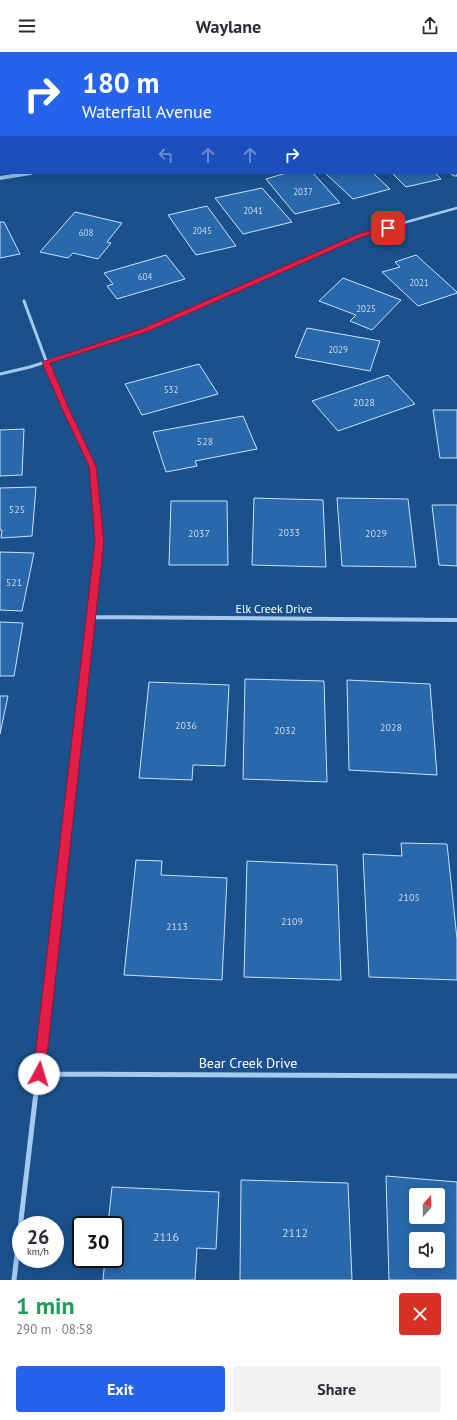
<!DOCTYPE html>
<meta charset="utf-8">
<style>
body{margin:0;font-family:"PT Sans",sans-serif;background:#f2f2f3;color:#2b2b33;height:100vh;display:flex;flex-direction:column;font-size:15px;white-space:nowrap}
*{box-sizing:border-box;margin:0}
p{font-size:13px;color:#7c7c81}
.icon{flex:none;width:22px;height:22px;fill:none;stroke:currentColor;stroke-width:2;stroke-linecap:round;stroke-linejoin:round}
.map{position:relative;height:1228px;overflow:hidden}
.drawer{display:flex;flex-direction:column;background:#fff;flex:1}
.drawer>*{flex:none}
.hud{position:absolute;left:0px;top:0px;width:457px;height:122px;box-shadow:0 2px 10px #0003;background:#2563eb;color:#fff;overflow:hidden}
.needle{width:26px;rotate:20deg}
.buttons{position:absolute;left:409px;top:1136px;display:grid;gap:8px}
.buttons a{display:grid;place-items:center;width:36px;height:36px;border-radius:4px;background:#fff;box-shadow:0 2px 10px #0003;font-size:20px}
.speed{position:absolute;left:12px;top:1164px;display:flex;gap:8px;font-size:20px;font-weight:700;text-align:center}
.speed>*{display:grid;place-content:center;width:52px;height:52px;border-radius:50%;background:#fff;box-shadow:0 2px 10px #0003;line-height:1}
.speed small{font-size:10px;font-weight:400}
.speed .limit{border:2px solid #111;border-radius:6px;background:#fff;color:#111}
.pin{position:absolute;display:grid;place-items:center;width:34px;height:34px;color:#fff;margin:-17px;border-radius:8px;box-shadow:0 2px 6px #0006}
.me{position:absolute;width:44px;margin:-22px;rotate:6deg;stroke-linejoin:round;filter:drop-shadow(0 0 3px #0008)}
.turn{display:flex;align-items:center;gap:14px;height:84px;padding:0 16px;font-size:18px}
.turn .icon{width:52px;height:52px;stroke-width:2.5}
.turn b{display:block;font-size:28px;line-height:34px}
.lanes{display:flex;align-items:center;height:38px;padding:0 16px;background:#0003;justify-content:center;gap:20px;direction:ltr}
.lanes .off{opacity:.35}
.round{display:grid;place-items:center;flex:none;width:42px;height:42px;border-radius:4px;background:#f2f2f3}
.head{display:flex;align-items:center;justify-content:space-between;height:68px;padding:0 16px}
h1{font-size:24px;font-weight:800;line-height:30px;color:#1e9e55}
.cta{display:flex;gap:8px;margin-top:auto;padding:8px 16px}
.cta a{flex:1;height:46px;border-radius:4px;background:#2563eb;color:#fff;font-size:16px;font-weight:800;line-height:46px;text-align:center}
.cta a+a{background:#f2f2f3;color:#2b2b33}
header{display:flex;justify-content:space-between;align-items:center;height:52px;padding:0 16px;background:#fff;font-size:18px;font-weight:800}
.map>svg:first-child{display:block}
.lines{fill:none;stroke-linecap:round;stroke-linejoin:round}
.stream{fill:#99c5f0;fill-rule:evenodd}
.building{fill:#2968ab;stroke:#cce2fa;fill-rule:evenodd}
.minor-far3{stroke:#a6c9ee;stroke-width:2.5}
.minor-far2{stroke:#a6c9ee;stroke-width:3}
.minor-far1{stroke:#a6c9ee;stroke-width:4}
.minor{stroke:#a6c9ee;stroke-width:5}
.route{fill:#e11d48;stroke:#92132f}
.labels{text-anchor:middle;dominant-baseline:central;stroke-width:4;stroke-linejoin:round;paint-order:stroke}
.far-number-label{font-size:9px;fill:#cad9ea}
.number-label{font-size:10px;fill:#cad9ea}
.street-label{font-size:12px;fill:#fff;stroke:#1a518d}
.near-number-label{font-size:12px;fill:#cad9ea}
.near-street-label{font-size:14px;fill:#fff;stroke:#1a518d}
</style>
<header><svg class="icon" aria-label="menu" viewBox="0 0 24 24"><path d="M4 6h16M4 12h16M4 18h16"/></svg>Waylane<svg class="icon" aria-label="share" viewBox="0 0 24 24"><path d="M12 15V3M7 8l5-5 5 5M5 13v7h14v-7"/></svg></header>
<div class="map">
<svg width="457" height="1228" viewBox="0 0 457 1228">
<rect width="100%" height="100%" fill="#1a518d"/>
<g class="lines">
<!-- stream -->
<path class="stream" d="M456,51H457V55H456Z
M19,121H34L31,123L0,128V124Z"/>
</g>
<!-- building -->
<path class="building" d="M272,0H318L319,1H272Z
M328,0H375L376,1H329Z
M456,86L457,124H454L450,121H456Z
M286,121H313L340,151L295,162L266,127Z
M325,121H373L390,137L353,147Z
M392,121H435L441,127L406,135Z
M262,136L292,170L243,182L215,146Z
M207,154L236,194L196,203L168,163Z
M75,160L122,171L107,190L111,191L98,207L73,201L68,206L40,200Z
M0,170H4L20,202L0,206Z
M166,203L185,227L117,247L107,234L113,232L104,221Z
M416,203L457,240V241L418,254L382,220L400,215L395,210Z
M343,226L401,248L372,278L350,269L356,263L319,249Z
M307,276L380,289L370,319L295,305Z
M199,312L218,342L142,363L125,332Z
M388,323L415,352L338,379L312,349Z
M433,358H457V406H440Z
M243,364L257,397L195,409L197,414L166,420L153,380Z
M24,377L22,423L0,424V378Z
M36,435L32,484L1,486L2,478H0V436Z
M254,446L323,448L326,515L252,513Z
M337,446L408,447L416,515L342,514Z
M171,449H227L228,513H169Z
M432,453H457V514L439,513Z
M0,500L34,501L22,559L0,558Z
M0,570L23,571L14,624H0Z
M245,627L324,629L327,730L243,727Z
M347,628L430,632L437,723L349,718Z
M149,630L229,633L225,714L193,713L192,728L139,726Z
M0,644H8L0,682Z
M401,791L447,792L457,887V928L369,925L363,802L402,804Z
M136,808L162,809L161,823L227,826L222,928L124,923Z
M247,809L337,813L341,928L244,925Z
M386,1124L457,1130V1228H389ZM416,1143H438V1165H416ZM416,1187H438V1209H416Z
M241,1128L348,1131L352,1228H240Z
M112,1135L219,1140L216,1197L197,1196L195,1228H103L105,1207H115V1173H108Z"/>
<g class="lines">
<!-- minor-far3 -->
<path class="minor-far3" d="M153,1L159,0
M308,206L360,183L457,156"/>
<!-- minor-far2 -->
<path class="minor-far2" d="M24,249L59,344L93,414L98,468
M0,322L30,315L146,278L310,205"/>
<!-- minor-far1 -->
<path class="minor-far1" d="M91,565L457,568
M64,802L100,489L98,467"/>
<!-- minor -->
<path class="minor" d="M39,1022L457,1024
M14,1228L64,801"/>
</g>
<!-- route -->
<path class="route" d="M388,174H390V177L362,185L149,279L50,311L69,357L96,414L104,489L45,1022L44,1026L39,1028L35,1026L33,1022L95,489L89,414L62,357L42,310L144,276L358,182Z"/>
<g class="labels">
<!-- far-number labels -->
<g class="far-number-label">
<text x="303" y="139">2037</text>
<text x="253" y="158">2041</text>
<text x="202" y="178">2045</text>
<text x="86" y="180">608</text>
<text x="145" y="224">604</text>
<text x="419" y="230">2021</text>
<text x="366" y="256">2025</text>
<text x="338" y="297">2029</text>
<text x="171" y="337">532</text>
</g>
<!-- number labels -->
<g class="number-label">
<text x="364" y="350">2028</text>
<text x="205" y="389">528</text>
<text x="17" y="457">525</text>
<text x="289" y="480">2033</text>
<text x="199" y="481">2037</text>
<text x="376" y="481">2029</text>
<text x="14" y="530">521</text>
<text x="186" y="673">2036</text>
<text x="391" y="675">2028</text>
<text x="285" y="678">2032</text>
<text x="409" y="845">2105</text>
<text x="292" y="869">2109</text>
<text x="177" y="874">2113</text>
</g>
<!-- street labels -->
<g class="street-label">
<text x="274" y="556">Elk Creek Drive</text>
</g>
<!-- near-number labels -->
<g class="near-number-label">
<text x="295" y="1180">2112</text>
<text x="166" y="1184">2116</text>
</g>
<!-- near-street labels -->
<g class="near-street-label">
<text x="248" y="1011">Bear Creek Drive</text>
</g>
</g>
</svg>
<div class="buttons">
<a><svg class="needle" viewBox="-14 -14 28 28"><path d="M0-13l5 13h-10z" fill="#e53935"/><path d="M0 13l5-13h-10z" fill="#7c7c81"/></svg></a>
<a><svg class="icon" aria-label="sound" viewBox="0 0 24 24"><path d="M4 9h4l5-4v14l-5-4H4zM17 9q2 3 0 6"/></svg></a>
</div>
<div class="speed"><div>26<small>km/h</small></div><div class="limit">30</div></div>
<div class="pin" style="left:388px;top:176px;background:#d93025"><svg class="icon" aria-label="arrive" viewBox="0 0 24 24"><path d="M6 21V4h12l-3 4 3 4H6"/></svg></div>
<svg class="me" style="left:39px;top:1022px" viewBox="-20 -20 40 40"><circle r="19" fill="#fff"/><path d="M0-13L10 11 0 6-10 11z" fill="#e11d48"/></svg>
<div class="hud">
<div class="turn"><svg class="icon" aria-label="right" viewBox="0 0 24 24"><path d="M7 20v-9h11M14 6l5 5-5 5"/></svg><div><b>180 m</b>Waterfall Avenue</div></div>
<div class="lanes"><svg class="icon off" aria-label="left" viewBox="0 0 24 24"><path d="M17 20v-9H6M10 6l-5 5 5 5"/></svg><svg class="icon off" aria-label="ahead" viewBox="0 0 24 24"><path d="M12 20V5M6 11l6-6 6 6"/></svg><svg class="icon off" aria-label="ahead" viewBox="0 0 24 24"><path d="M12 20V5M6 11l6-6 6 6"/></svg><svg class="icon" aria-label="right" viewBox="0 0 24 24"><path d="M7 20v-9h11M14 6l5 5-5 5"/></svg></div>
</div>
</div>
<section class="drawer">
<div class="head"><div><h1>1 min</h1><p>290 m · 08:58</p></div><a class="round" style="background:#d93025;color:#fff"><svg class="icon" aria-label="close" viewBox="0 0 24 24"><path d="M6 6l12 12M18 6L6 18"/></svg></a></div>
<div class="cta"><a>Exit</a><a>Share</a></div>
</section>
